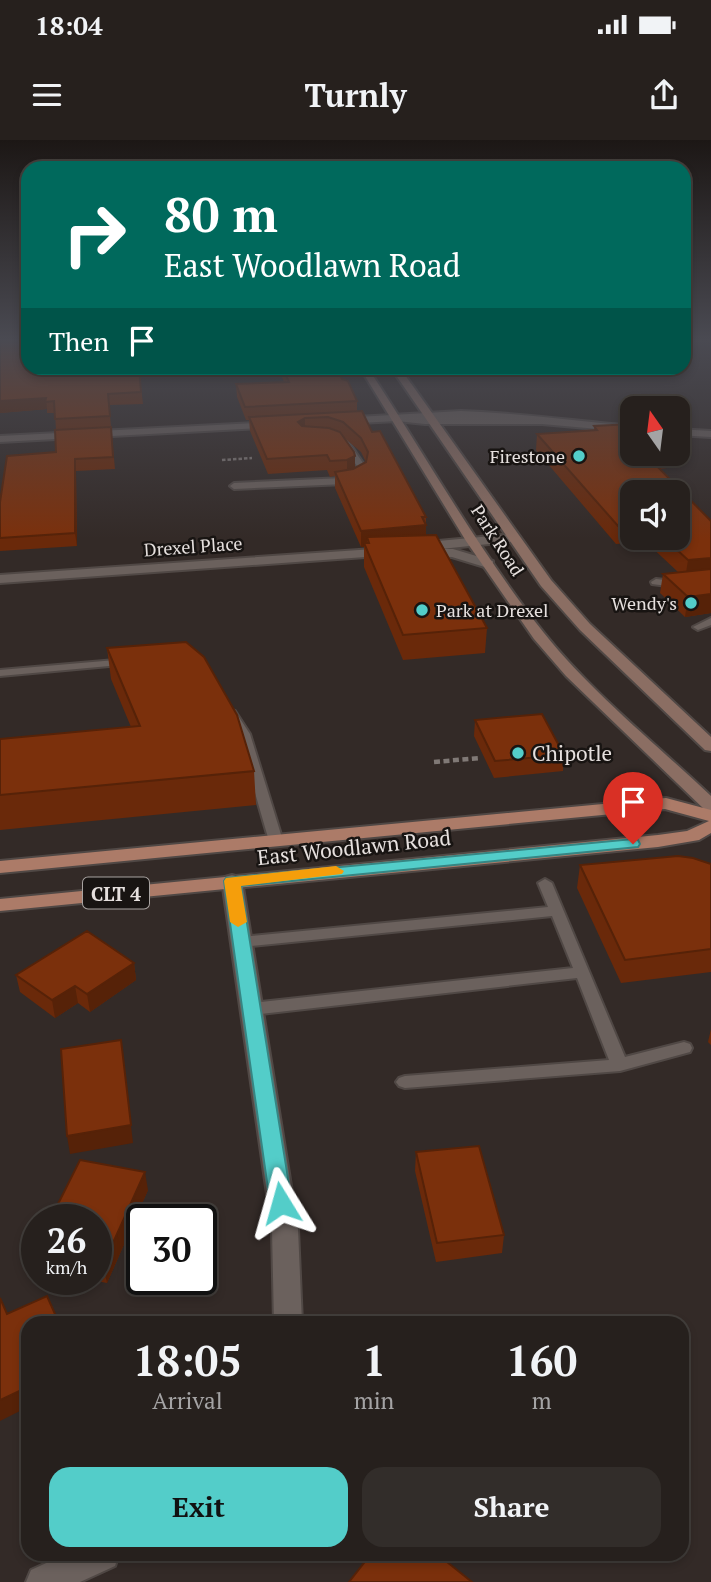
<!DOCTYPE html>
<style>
body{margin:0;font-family:"PT Serif",serif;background:#322d2a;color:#f1f3f6;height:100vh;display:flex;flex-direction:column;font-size:26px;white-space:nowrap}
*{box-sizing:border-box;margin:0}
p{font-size:23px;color:#a4a3a4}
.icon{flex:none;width:38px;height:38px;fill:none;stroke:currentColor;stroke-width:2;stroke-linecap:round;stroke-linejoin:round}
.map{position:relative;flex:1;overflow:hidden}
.details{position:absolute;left:21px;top:1176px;width:668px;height:245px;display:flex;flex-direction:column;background:#26201d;border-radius:21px;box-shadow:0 4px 10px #0003,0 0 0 2px #423e3b}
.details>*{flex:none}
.guide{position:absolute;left:21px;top:21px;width:670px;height:214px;border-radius:21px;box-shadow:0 4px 10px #0003,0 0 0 2px #423e3b;background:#00695c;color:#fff;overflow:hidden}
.needle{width:46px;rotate:346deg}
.tools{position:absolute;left:620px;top:256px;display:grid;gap:14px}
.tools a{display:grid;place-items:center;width:70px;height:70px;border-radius:14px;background:#26201d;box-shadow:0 4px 10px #0003,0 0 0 2px #423e3b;font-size:35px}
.speed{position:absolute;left:21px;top:1064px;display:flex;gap:14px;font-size:35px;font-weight:700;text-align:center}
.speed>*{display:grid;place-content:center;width:91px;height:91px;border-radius:50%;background:#26201d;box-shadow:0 4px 10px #0003,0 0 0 2px #423e3b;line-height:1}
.speed small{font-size:18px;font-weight:400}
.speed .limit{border:4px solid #111;border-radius:10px;background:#fff;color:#111}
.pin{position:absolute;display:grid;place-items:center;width:60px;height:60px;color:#fff;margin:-72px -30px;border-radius:50% 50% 50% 0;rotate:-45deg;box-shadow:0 0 7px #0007}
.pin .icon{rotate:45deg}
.me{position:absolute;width:77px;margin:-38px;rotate:352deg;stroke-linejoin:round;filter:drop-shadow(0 0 5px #0008)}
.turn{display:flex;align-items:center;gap:24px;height:147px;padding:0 28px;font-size:32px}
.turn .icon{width:91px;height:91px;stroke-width:2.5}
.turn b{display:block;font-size:49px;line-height:60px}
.then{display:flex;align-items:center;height:66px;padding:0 28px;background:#0003;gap:14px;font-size:26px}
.eta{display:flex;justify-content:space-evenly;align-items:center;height:119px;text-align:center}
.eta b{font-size:42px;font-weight:700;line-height:49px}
.primary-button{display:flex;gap:14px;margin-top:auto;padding:14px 28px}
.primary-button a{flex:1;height:80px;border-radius:21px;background:#53cdc9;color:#111;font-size:28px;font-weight:700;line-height:80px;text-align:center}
.primary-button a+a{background:#322d2a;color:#f1f3f6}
.status{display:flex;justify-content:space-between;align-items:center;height:49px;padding:0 35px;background:#26201d;direction:ltr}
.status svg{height:19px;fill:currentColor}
header{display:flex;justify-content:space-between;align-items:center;height:91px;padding:0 28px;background:#26201d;font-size:32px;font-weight:700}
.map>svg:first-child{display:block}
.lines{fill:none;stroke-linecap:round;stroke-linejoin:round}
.service-casing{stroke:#504845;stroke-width:4}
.minor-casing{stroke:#504845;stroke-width:4}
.secondary-casing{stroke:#504845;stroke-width:4}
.primary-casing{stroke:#504845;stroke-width:4}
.path-far1{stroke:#807976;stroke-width:2.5;stroke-dasharray:3.5 2;stroke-linecap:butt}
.path{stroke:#807976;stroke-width:4.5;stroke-dasharray:6 3.5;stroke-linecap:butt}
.service{fill:#6b615d;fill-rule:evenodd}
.minor{fill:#6b615d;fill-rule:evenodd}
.secondary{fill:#8b6e63;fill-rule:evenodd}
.primary{fill:#ac7b68;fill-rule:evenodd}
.wall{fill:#6a290a;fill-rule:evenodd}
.shaded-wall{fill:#562208}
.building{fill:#7b300c;stroke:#562208;stroke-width:2}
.route{fill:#53cdc9;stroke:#368583;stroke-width:2}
.slow{fill:#f59e0b}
.poi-dot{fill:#53cdc9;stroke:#181412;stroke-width:2.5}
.labels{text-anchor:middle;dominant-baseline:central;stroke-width:5;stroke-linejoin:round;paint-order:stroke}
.far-poi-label{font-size:18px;fill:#e6e0de;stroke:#181412;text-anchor:end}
.far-street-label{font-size:18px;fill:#e6e0de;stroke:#181412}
.shield{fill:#181412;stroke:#a8a3a1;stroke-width:2}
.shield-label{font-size:19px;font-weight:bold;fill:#e6e0de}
.poi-label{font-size:21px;fill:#e6e0de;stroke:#181412;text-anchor:start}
.street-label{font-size:21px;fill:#e6e0de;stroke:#181412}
</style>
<div class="status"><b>18:04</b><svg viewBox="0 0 49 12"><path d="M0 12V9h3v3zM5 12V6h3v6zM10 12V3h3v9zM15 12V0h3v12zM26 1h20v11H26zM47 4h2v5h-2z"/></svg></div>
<header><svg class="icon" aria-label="menu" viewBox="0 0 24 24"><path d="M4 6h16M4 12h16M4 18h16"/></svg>Turnly<svg class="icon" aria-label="share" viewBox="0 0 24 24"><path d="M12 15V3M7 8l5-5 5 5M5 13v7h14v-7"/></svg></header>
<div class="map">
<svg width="711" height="1442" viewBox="0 0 711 1442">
<rect width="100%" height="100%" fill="#332a27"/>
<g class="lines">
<defs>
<path id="service" d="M343,298H346L367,329L363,337L345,344L234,349L230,346L234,343L344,338L357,333L359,329L339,300Z
M656,439L683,442L711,439V445L683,448L652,444L651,442Z
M711,478V485L698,490L693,487Z
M127,519L133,522L131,524L0,536V530Z
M231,570L235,571L250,594L283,701L281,704H271L269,701L238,594L225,574Z
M545,739L552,743L625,917L684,902L690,904L692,908L690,912L620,931L405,948L399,946L396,942L399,938L405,936L609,920L577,838L252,875L246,873L244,869L246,865L252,863L573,828L552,776L241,807L233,802L241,797L548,767L538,743Z"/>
<path id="minor" d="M461,271C518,273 575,281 632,286V292L542,284H425L397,281L340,284L335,281L340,278Z
M275,282L279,283V287L0,302V296Z
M677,289L711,291V297L677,295Z
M513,394L519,398L518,401L441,409H453L493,421V427L488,428L452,417L414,415L410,407L417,403Z
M388,408L393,409V415L0,443V435Z
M232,735L239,737L242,741L298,1089L302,1183H274L272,1089L222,741L225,737Z
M66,1414H119L115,1426L80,1442H26L31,1430Z"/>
<path id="secondary" d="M360,228H368C426,316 478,410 544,493C591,552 656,604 711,656V671L705,670L566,536L534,499L466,401Z
M391,228H400L551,440L590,484L711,597V611L705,610L580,490L541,446Z"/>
<path id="primary" d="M666,658L711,670V693L699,700L658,707L0,771V759L658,695L687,691L709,681L665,669L0,733V721Z"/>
</defs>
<!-- service casing -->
<use href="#service" class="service-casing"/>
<!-- minor casing -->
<use href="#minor" class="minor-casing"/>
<!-- secondary casing -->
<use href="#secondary" class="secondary-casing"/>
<!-- primary casing -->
<use href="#primary" class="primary-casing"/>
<!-- path-far1 -->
<path class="path-far1" d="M222,320L252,318"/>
<!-- path -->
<path class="path" d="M434,622L480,618"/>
<!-- service -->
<use href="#service" class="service"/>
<!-- minor -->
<use href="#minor" class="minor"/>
<!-- secondary -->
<use href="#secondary" class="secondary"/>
<!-- primary -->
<use href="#primary" class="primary"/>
</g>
<!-- wall -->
<path class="wall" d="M0,198L139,228L143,264L109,265L115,329L76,331L77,406L0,411V362L56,312V290L55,273H47V269L0,273Z
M278,228H336L357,261V271L372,292L426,377V396L487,488L485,513L403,520L364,427V407H361L335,348V336L330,337L327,330L268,334L250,291L249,280H246L237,257L236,244L284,242ZM342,296L361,312L366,322L355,328Z
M594,286L632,313H669L667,328L659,329L711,381V473L685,477L660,453L663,434L678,432L646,402L616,404L536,310L537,294L594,290ZM632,352L677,397H632Z
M107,508L254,631L256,665L0,690V599L131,587L111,539Z
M475,580L564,615L563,631L494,638L474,596Z
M711,724V832L621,843L577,748L580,725Z
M134,823L136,840L90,872L78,863L55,878L20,852L16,835Z
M711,889V905L708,902Z
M416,1012L504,1095L502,1113L436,1122L415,1031Z
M148,1050L107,1143L86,1139H96V1080Z
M37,1105V1124L34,1111Z"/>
<!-- shaded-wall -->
<path class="shaded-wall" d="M46,258L47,269L0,273V261Z
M305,278V292L298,282Z
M355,316V331L347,335V320Z
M75,319L76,331L77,406L75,393Z
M426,385V401L369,403L367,397V407L364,403V407H361V391Z
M711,418V436L685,439L688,420Z
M711,454V473L685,477L688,457Z
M134,823L136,840L90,872L87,854Z
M75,846L78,863L55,878L52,860Z
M121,900L133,1003L70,1014L67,996Z
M145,1032L148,1050L107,1143L103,1125Z
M28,1247V1267L0,1281V1260Z"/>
<!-- building -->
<path class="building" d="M0,198H28V228H139L141,252L108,254L110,276L55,279L54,261L45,262L46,258L0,261Z
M283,228H336L342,239L348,241L357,261L245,267L236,244L289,242Z
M362,271L372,292L380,291L426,377H422L426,385L361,391L335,332L353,329L366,322L368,312L361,298L343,282L328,277L305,278L298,282L302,286L329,288L340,292L354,312L355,316L347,320L330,321L327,315L267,319L249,277Z
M632,284V313H644L711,381V418L688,420L663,397H677V352H632V385L618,386L537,294L597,290L594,286Z
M111,287L113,317L75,319V393L0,398V362L7,316L56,312L55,290Z
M436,395L487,488L403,495L364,403H369L367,397Z
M711,429V454L688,457L663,434Z
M186,502L204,517L237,575L254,631L0,655V599L140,586L107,508Z
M542,574L564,615L495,621L475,580Z
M678,716L693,718L711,724V809L625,820L580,725Z
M87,791L134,823L87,854L75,846L52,860L16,835Z
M121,900L131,985L67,996L61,909Z
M479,1006L504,1095L437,1103L416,1012Z
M80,1020L145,1032L103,1125L96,1124V1080H50Z
M47,1156L59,1183H28V1247L0,1260V1158L7,1174Z
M371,1414H437L472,1442H349Z"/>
<!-- sky -->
<linearGradient id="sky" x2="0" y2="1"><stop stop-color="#1c1715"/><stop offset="0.5" stop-color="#4a4a52"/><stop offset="1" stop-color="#4a4a52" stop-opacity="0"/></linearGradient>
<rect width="711" height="399" fill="url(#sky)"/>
<!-- route -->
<path class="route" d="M633,699L638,700L640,704L638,707L241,746L292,1063L289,1069L281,1072L273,1069L270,1063L224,741L226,738Z"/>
<!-- slow -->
<path class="slow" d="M336,726L344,731L342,734L241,746L247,782L238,787L230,782L224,741L226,738Z"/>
<!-- markers -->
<g class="poi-dot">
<circle cx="579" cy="316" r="7"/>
<circle cx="691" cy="463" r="7"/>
<circle cx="422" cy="470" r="7"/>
<circle cx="518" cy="613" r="7"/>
</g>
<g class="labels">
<!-- far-poi labels -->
<g class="far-poi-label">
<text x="565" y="316">Firestone</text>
<text x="677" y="463">Wendy's</text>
<text x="436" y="470" text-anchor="start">Park at Drexel</text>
</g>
<!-- far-street labels -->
<g class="far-street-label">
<text transform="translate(498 400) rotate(57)">Park Road</text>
<text transform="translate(193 406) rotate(-4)">Drexel Place</text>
</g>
<!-- shield labels -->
<rect class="shield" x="83" y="737.5" width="66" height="31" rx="5"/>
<g class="shield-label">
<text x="116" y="753">CLT 4</text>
</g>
<!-- poi labels -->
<g class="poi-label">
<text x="532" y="613">Chipotle</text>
</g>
<!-- street labels -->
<g class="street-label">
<text transform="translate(354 707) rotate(-6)">East Woodlawn Road</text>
</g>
</g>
</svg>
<div class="tools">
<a><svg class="needle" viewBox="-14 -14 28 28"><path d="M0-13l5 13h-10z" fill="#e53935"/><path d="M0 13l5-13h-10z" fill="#a4a3a4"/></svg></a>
<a><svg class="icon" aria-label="sound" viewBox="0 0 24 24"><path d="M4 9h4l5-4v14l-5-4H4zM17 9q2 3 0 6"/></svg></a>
</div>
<div class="speed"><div>26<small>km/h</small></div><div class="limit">30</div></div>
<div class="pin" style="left:633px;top:704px;background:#d93025"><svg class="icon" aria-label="arrive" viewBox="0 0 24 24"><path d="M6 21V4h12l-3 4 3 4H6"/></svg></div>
<svg class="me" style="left:281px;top:1063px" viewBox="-20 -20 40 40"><path d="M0-17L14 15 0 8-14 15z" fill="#53cdc9" stroke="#fff" stroke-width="4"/></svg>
<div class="guide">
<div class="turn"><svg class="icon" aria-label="right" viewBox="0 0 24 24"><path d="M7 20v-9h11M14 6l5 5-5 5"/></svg><div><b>80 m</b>East Woodlawn Road</div></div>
<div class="then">Then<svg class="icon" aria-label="arrive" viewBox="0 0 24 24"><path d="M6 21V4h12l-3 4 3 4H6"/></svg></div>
</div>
<section class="details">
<div class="eta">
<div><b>18:05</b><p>Arrival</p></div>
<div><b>1</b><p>min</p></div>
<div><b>160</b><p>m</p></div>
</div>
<div class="primary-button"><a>Exit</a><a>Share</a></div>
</section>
</div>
